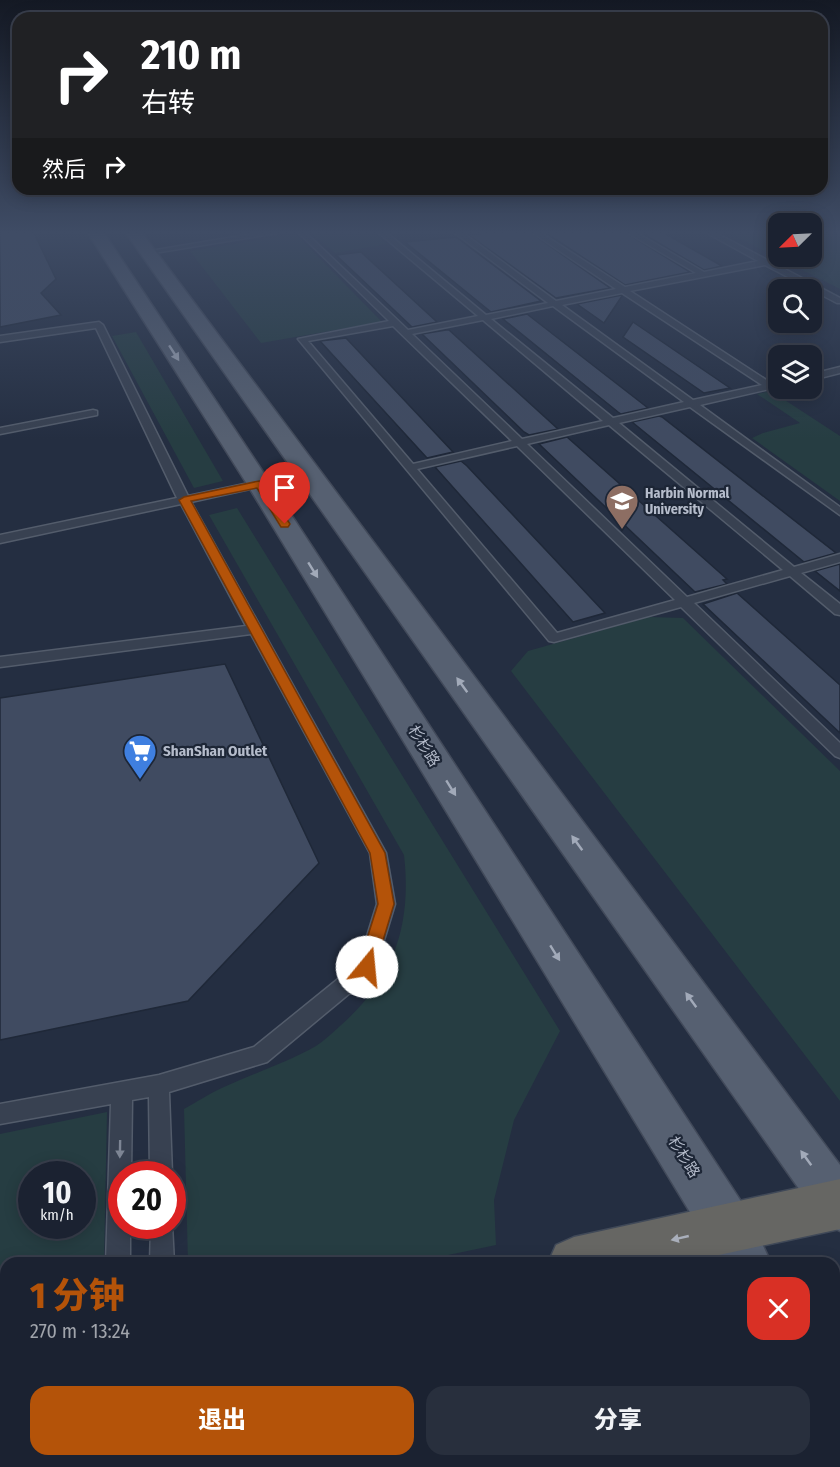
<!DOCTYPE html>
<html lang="zh">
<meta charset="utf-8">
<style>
body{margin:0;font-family:"Fira Sans Condensed","Noto Sans SC",sans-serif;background:#282f3d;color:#f1f3f6;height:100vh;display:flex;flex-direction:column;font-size:22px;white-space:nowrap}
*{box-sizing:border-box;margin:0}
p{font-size:20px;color:#a0a4ab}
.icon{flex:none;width:33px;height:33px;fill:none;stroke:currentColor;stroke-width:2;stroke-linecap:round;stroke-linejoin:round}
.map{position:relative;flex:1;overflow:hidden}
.drawer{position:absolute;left:0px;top:1257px;width:840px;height:210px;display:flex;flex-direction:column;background:#1b2231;border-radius:18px 18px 0 0;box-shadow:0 3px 15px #0003,0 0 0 2px #393f4d}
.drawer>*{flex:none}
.guide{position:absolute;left:12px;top:12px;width:816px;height:183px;border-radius:18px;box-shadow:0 3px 15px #0003,0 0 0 2px #393f4d;background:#202124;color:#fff;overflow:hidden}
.needle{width:39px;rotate:246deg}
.tools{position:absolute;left:768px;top:213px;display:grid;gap:12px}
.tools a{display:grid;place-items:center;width:54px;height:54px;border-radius:12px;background:#1b2231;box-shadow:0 3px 15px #0003,0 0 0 2px #393f4d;font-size:30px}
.speed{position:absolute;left:18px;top:1161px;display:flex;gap:12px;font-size:30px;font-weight:700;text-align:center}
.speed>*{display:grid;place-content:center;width:78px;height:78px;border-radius:50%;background:#1b2231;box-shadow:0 3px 15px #0003,0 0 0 2px #393f4d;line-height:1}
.speed small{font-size:15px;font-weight:400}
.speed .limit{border:9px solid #d22;background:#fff;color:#111}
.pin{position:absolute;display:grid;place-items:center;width:51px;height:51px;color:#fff;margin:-62px -26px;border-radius:50% 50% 50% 0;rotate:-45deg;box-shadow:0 0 6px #0007}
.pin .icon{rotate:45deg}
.me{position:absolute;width:66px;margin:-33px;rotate:17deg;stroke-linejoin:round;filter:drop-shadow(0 0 4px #0008)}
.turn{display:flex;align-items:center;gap:21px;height:126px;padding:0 30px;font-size:27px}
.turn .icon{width:78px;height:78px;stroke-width:2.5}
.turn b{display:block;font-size:42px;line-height:51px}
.then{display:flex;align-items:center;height:57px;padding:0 30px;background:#0003;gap:12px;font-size:22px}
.round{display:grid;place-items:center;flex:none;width:63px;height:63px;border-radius:18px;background:#282f3d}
.head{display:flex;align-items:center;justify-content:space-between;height:102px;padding:0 30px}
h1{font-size:36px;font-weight:800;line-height:45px;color:#b45309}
.cta{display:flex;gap:12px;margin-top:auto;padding:12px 30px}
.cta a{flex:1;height:69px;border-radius:18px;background:#b45309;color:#fff;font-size:24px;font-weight:800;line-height:69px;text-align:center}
.cta a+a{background:#282f3d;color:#f1f3f6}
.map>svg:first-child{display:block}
.green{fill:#263d42;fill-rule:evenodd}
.building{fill:#404b61;stroke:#1f2838;stroke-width:1.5}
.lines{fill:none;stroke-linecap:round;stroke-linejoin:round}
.service-casing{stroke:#535c6b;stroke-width:3}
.primary-casing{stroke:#424a5a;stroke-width:3}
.trunk-casing{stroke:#404958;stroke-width:3}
.service{fill:#384151;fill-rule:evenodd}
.primary{fill:#566071;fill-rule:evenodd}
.trunk{fill:#666663;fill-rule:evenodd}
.oneway{fill:#a2aab9}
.oneway2{fill:#7d8594}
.oneway3{fill:#a9afbb}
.route{fill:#b45309;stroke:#753606;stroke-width:1.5}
.labels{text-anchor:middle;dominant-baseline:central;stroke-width:4.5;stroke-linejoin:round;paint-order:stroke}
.far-poi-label{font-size:14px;font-weight:bold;fill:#b5bccb;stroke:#1d2636;text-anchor:start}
.street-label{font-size:15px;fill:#b5bccb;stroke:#1d2636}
.poi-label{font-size:15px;font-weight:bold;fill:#b5bccb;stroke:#1d2636;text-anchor:start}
</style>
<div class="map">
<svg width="840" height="1467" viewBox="0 0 840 1467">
<rect width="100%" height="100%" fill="#242e41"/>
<!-- green -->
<path class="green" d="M312,233H373L387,244L335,253Z
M729,233H778V256H812V233H840V289Z
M296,234L382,322L261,343L190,251Z
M136,332L223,481L194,488L112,336Z
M771,391L840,436V501L752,438L763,433L800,423L757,394Z
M237,508L560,1031L514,1120L494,1200L496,1245L410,1263H188L184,1109C197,1102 210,1093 224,1087C254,1073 286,1063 316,1046C324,1041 332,1033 340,1026C394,979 412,925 404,855L209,515Z
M649,617L683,618L840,771V1101L511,671L528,651Z
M107,1112L104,1263H6V1351L0,1352V1134ZM32,1174H82V1226H32Z"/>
<!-- building -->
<path class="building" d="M0,233H34L56,279L41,293L61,315L0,327Z
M484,233H531L610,288L556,298L469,235Z
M546,233H626L690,272L625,285Z
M642,233H664L722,266L704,270Z
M456,237L541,301L491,312L405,242Z
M361,252L437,322L412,327L336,255Z
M622,296L604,323L577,304L622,295Z
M527,314L648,408L621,414L618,412L503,319Z
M633,322L730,388L704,393L623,337Z
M446,330H449L558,429L529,435L524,432L422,334Z
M346,338L453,452L427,458L320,341Z
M659,416L662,417L836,553L804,562L632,422Z
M567,437L727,579L723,580L727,584L695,592L539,444Z
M461,461L467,466L605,613L573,622L435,467Z
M840,564V591L815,571Z
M737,593L840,685V733L703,604Z
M225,664L319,863L188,1001L0,1040V698Z"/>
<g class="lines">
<defs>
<path id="service" d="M258,233H277L148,254L144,252Z
M299,233H306L408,330L478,316L379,233H387L486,315L548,303L455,233H463L556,301L616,289L533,233H541L625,287L696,273L628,233H637L704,272L758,261L707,233H716L840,298V303H837L765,265L630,291L771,383L778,381V387L700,405L840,507V515L690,407L619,423L794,567L840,554V562L801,573L840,604V615L835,614L790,576L694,603L840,743V758L835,756L681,607L554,642L549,641L298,339L389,321ZM622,293L762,385L693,400L562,305ZM553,306L684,402L613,418L491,319ZM483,320L603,421L522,439L412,334ZM393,326L512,441L413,464L308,341ZM609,425L783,570L687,597L527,444ZM517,446L675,600L557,633L417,469Z
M99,322L103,325L188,496L259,481L265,484L259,487L191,502L386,853L395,904L374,973L267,1062L169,1092L172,1174H150L149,1097L132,1100L131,1174H122V1226H130V1263H106L111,1104L0,1124V1104L159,1075L254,1047L359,962L377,904L370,853L251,634L0,667V657L246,626L181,504L0,543V535L177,498L96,328L0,342V336Z
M840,367V373L812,380V374Z
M93,410L97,411V415L0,434V428Z
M172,1224L174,1263H150L151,1226Z"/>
<path id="primary" d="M88,233H104L271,484L746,1209L771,1263H719L710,1245L247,484Z
M126,233H142L840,1165V1231L823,1223Z
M834,1417L840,1420V1467H814L811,1461H834Z"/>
<path id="trunk" d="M840,1179V1229L682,1263H548L556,1245L574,1237Z
M840,1312V1366L834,1368V1314Z
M6,1368V1424L0,1425V1369Z
M840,1400V1456L834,1458V1402Z
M288,1461H369L366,1467H286Z
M676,1461H753L750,1467H674Z"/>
</defs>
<!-- service casing -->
<use href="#service" class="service-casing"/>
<!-- primary casing -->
<use href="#primary" class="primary-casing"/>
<!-- trunk casing -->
<use href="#trunk" class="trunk-casing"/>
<!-- service -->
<use href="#service" class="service"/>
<!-- primary -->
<use href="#primary" class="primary"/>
<!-- trunk -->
<use href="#trunk" class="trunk"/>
</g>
<!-- one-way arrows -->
<defs><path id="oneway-solid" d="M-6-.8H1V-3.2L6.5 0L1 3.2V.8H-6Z" transform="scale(1.5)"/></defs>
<g class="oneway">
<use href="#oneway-solid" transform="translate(174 353) rotate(57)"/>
<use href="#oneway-solid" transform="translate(313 570) rotate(58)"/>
<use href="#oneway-solid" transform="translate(462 685) rotate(-126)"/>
<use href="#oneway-solid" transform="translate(451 788) rotate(58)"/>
<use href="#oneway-solid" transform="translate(577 843) rotate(-126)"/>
<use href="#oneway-solid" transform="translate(555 953) rotate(58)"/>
<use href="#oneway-solid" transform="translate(691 1000) rotate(-126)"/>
<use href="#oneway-solid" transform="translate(806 1158) rotate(-126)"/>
</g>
<use class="oneway2" href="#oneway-solid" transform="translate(120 1149) rotate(91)"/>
<use class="oneway3" href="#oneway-solid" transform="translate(680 1238) rotate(167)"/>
<!-- sky -->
<linearGradient id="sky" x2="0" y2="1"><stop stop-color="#141924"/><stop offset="0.53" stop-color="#3f4c65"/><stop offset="1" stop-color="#3f4c65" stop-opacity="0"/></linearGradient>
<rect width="840" height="439" fill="url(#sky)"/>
<!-- route -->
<path class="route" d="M259,481L264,484L290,524L288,527H281L257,488L191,501L385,853L394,904L375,967L373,972L367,974L361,972L358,967L378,904L370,853L179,500L184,497Z"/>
<!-- icons -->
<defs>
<symbol id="university-pin" viewBox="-11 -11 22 30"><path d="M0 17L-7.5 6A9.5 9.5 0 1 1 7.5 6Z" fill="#8d6e63" stroke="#1d2636"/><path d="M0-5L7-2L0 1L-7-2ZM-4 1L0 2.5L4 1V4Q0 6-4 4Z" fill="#fff"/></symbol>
<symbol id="supermarket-pin" viewBox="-11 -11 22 30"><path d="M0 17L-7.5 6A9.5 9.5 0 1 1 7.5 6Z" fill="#3f7fe0" stroke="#1d2636"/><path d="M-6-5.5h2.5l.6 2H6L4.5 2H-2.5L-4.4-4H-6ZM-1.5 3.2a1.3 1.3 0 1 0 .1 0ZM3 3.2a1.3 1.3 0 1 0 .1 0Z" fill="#fff"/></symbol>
</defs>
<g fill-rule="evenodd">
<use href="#university-pin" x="603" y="482" width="38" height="52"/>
<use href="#supermarket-pin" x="121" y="732" width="38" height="52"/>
</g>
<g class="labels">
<!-- far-poi labels -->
<g class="far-poi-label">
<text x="645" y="493">Harbin Normal<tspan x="645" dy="16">University</tspan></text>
</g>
<!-- street labels -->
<g class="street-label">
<text transform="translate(424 746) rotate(58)">杉杉路</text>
<text transform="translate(684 1157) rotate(58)">杉杉路</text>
</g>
<!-- poi labels -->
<g class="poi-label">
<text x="163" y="751">ShanShan Outlet</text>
</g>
</g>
</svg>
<div class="tools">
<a><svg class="needle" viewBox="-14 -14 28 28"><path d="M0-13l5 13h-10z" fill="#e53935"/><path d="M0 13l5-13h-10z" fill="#a0a4ab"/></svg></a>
<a><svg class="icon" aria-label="search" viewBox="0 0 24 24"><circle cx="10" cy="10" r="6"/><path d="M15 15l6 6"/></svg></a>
<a><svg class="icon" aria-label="layers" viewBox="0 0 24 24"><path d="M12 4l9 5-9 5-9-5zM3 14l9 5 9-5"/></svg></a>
</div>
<div class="speed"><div>10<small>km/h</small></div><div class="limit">20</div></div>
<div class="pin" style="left:285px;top:524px;background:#d93025"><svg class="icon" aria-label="arrive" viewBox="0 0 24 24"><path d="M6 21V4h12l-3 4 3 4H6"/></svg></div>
<svg class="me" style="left:367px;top:967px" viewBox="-20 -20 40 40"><circle r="19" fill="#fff"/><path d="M0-13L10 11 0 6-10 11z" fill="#b45309"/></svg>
<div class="guide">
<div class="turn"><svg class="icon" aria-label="right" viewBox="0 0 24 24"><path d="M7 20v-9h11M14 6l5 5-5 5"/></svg><div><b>210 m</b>右转</div></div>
<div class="then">然后<svg class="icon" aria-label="right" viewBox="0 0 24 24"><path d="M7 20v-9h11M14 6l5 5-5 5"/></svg></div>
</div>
<section class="drawer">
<div class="head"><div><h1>1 分钟</h1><p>270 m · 13:24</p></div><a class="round" style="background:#d93025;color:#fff"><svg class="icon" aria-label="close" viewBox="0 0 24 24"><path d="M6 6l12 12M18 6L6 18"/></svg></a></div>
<div class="cta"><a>退出</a><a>分享</a></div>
</section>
</div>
